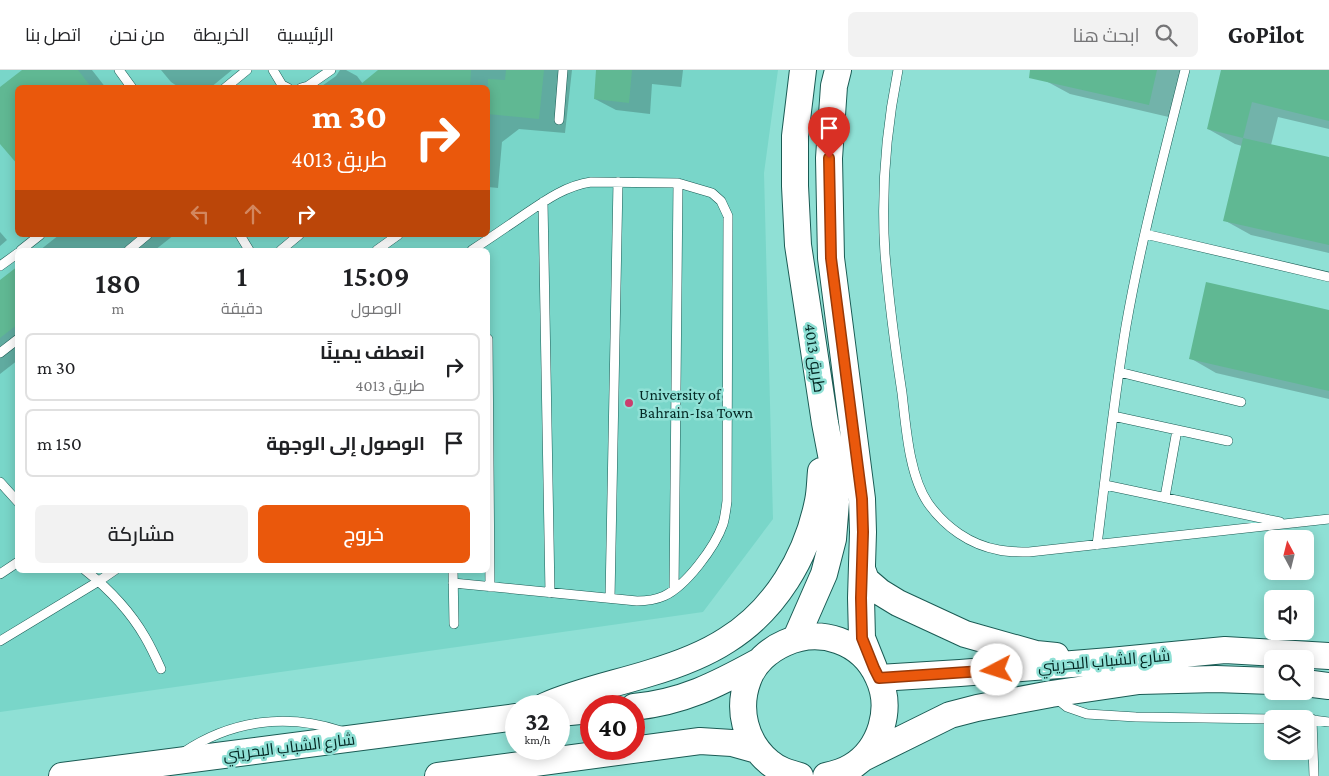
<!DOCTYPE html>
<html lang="ar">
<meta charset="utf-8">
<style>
body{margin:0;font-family:"Crimson Pro",Cairo,serif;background:#f2f2f2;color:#202124;direction:rtl;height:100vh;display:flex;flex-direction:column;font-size:19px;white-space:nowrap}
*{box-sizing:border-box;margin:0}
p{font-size:16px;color:#757577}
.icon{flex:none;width:28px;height:28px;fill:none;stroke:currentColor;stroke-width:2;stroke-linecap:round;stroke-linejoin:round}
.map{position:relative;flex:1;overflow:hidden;direction:ltr}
.details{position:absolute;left:15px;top:178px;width:475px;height:325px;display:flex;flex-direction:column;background:#fff;border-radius:8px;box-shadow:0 2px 12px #0003;direction:rtl}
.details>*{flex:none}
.guide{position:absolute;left:15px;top:15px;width:475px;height:152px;border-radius:8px;box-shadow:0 2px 12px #0003;direction:rtl;background:#ea580c;color:#fff;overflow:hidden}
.needle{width:32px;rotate:353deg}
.tools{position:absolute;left:1264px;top:460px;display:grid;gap:10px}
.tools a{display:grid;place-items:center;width:50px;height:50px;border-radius:8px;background:#fff;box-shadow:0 2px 12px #0003;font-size:25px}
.speed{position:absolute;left:505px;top:625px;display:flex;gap:10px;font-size:25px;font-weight:700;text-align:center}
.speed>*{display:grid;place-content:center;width:65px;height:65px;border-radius:50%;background:#fff;box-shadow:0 2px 12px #0003;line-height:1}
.speed small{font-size:12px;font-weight:400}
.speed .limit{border:8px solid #d22;background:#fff;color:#111}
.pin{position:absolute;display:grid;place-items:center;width:42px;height:42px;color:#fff;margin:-51px -21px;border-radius:50% 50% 50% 0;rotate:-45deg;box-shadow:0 0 5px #0007}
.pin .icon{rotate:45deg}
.me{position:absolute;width:55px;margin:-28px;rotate:265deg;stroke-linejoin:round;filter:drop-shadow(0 0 4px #0008)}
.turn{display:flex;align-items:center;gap:18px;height:105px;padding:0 20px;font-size:22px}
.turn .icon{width:65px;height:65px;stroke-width:2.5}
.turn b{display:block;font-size:35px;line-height:42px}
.lanes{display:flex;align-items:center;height:48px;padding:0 20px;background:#0003;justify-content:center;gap:25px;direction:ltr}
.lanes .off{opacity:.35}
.eta{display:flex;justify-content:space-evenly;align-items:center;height:85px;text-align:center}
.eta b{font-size:30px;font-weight:600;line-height:35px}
.action{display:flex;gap:10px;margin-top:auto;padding:10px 20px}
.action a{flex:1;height:58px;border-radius:8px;background:#ea580c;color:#fff;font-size:20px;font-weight:600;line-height:58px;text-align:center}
.action a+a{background:#f2f2f2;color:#202124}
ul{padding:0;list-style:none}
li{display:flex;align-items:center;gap:15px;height:68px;margin:0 10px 8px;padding:0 10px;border:2px solid #e0e0e0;border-radius:8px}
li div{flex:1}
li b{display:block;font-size:19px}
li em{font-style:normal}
header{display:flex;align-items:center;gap:30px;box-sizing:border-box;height:70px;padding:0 25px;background:#fff;border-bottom:1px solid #e0e0e0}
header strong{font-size:24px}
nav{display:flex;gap:28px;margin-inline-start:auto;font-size:18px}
.search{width:350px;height:45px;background:#f2f2f2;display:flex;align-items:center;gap:12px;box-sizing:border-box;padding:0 18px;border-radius:8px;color:#757577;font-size:19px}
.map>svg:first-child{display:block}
.built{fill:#79d6c9;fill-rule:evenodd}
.shadow{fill:#0003}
.building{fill:#60b893}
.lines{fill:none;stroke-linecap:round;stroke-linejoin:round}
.lane-casing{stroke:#1a5b54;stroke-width:10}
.secondary-casing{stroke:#1a5b54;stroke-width:28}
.lane{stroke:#fff;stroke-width:9}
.secondary{stroke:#fff;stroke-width:26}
.route-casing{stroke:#983908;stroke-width:12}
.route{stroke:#ea580c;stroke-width:9}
.poi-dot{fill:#cb3e6e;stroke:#8fe0d5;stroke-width:2}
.labels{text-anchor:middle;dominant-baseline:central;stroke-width:5;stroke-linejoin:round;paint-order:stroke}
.street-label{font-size:16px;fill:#032723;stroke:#8fe0d5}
.poi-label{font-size:16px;fill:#032723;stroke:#8fe0d5;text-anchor:start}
</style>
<header>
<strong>GoPilot</strong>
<div class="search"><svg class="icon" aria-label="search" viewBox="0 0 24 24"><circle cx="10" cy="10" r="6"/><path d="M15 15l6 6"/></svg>ابحث هنا</div>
<nav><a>الرئيسية</a><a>الخريطة</a><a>من نحن</a><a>اتصل بنا</a></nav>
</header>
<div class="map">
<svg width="1329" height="706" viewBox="0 0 1329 706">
<rect width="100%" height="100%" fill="#8fe0d5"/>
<!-- built -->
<path class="built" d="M0,0H778L764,103L773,449L703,542L0,642ZM18,18H488V165H18ZM18,180H488V500H18Z"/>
<!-- shadow -->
<path class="shadow" d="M24,0H92L106,18H18L0,72V19Z
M161,0H232L210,18H180L171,12Z
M340,0H346L357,6L366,18H319L336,6Z
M380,0H572L565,63L519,59L502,72L498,118L488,117V18H375Z
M598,0H683L681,17L652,14L650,44L616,40L595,29Z
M1049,0H1184L1173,48L1070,24L1046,11Z
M1223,0H1329V59L1278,47L1271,75L1329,88V183L1251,165L1224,150L1242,76L1235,74L1208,59Z
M0,162L7,170L0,176Z
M59,165H174L155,180H40Z
M18,198V290L0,304V212Z
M1329,241V329L1216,303L1190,288Z"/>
<!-- building -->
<path class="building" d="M22,0H78L92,18H18V95L0,74V17Z
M378,0H471L470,18H356Z
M506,0H544L539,49L488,44V9L505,10Z
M596,0H632L629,33L594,29Z
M1030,0H1157L1149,35L1029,8Z
M1221,0H1329V51L1252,32L1243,68L1207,59Z
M1243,68L1329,87V175L1223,151Z
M18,196V254L0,268V210Z
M1206,212L1329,240V321L1189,289Z"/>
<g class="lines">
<defs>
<path id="lane" d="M119,0L132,18
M273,0L282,15L288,18
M898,0C886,60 881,123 885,184C889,231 895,277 902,323C906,357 909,405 928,433C945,457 970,475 999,480C1008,482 1019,482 1029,482L1329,449
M225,18L247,0
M301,18L308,16L331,0
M559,50L563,0
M543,132L550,523
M1145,164L1329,207
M240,165L249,180
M21,180L40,165
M129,180L147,165
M281,180L299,165
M377,180L398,165
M0,196L18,183
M488,269L490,517
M0,283L18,269
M1119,302L1241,332
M1113,346L1228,371
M0,412L18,432
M1105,415L1280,452
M1165,427L1177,360
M1097,475C1106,402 1114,328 1126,256C1141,170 1164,85 1185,0
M85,500C109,519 130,541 145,567C151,577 156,588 161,599
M453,500L454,554
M0,504L18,492
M453,513L637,531C647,531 655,530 664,526C686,516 715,477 723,454C725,447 726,439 727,431L728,146L721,131L712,123L678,113L591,112C564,116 543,132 521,147C505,158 489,169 472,180
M674,520L678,113
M610,528L618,112
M0,571L99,511L115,500
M1057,629L1067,637L1087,644L1136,647L1272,649
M1305,649L1329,652
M1312,649L1314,706
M184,682C232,650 287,643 341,661"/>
<path id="secondary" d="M838,0L834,16L829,88L831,188L862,429L863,462L861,528L862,568L874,598
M862,499L866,510L880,522L898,533L965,564L1036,584L1056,586
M796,568L824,504L833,469L836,432L833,395L825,353L798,175L795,116V66L803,0
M879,608L960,603L1110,591L1225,580L1329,586
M1305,613L1329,616
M545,636C579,621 615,614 650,603C677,595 704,585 727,570C775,540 807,487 818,431C820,422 820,411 821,401
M634,637C683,632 716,615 758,592
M559,643L591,640
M863,688L950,645L977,638L1051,624L1139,611L1216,609L1272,611
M62,706L516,647
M438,706L700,671L732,673L757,680
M800,706C789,703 778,700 769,692C745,672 737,639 748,610C754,593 769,580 785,573C820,557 862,571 878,607C893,638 881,679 851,697C843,702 835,704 826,706"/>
</defs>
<!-- lane casing -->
<use href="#lane" class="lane-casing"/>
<!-- secondary casing -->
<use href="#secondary" class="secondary-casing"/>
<!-- lane -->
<use href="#lane" class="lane"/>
<!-- secondary -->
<use href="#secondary" class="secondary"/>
</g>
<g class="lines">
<defs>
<path id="route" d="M829,88L831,188L862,429L863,462L861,528L862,568L874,598L879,608L997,600"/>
</defs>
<!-- route casing -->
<use href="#route" class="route-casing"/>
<!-- route -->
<use href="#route" class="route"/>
</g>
<!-- markers -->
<circle class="poi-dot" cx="629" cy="333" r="5"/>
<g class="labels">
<!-- street labels -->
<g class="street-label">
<text transform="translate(815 288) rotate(82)">طريق 4013</text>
<text transform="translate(1104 591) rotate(-5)">شارع الشباب البحريني</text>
<text transform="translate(289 677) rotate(-7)">شارع الشباب البحريني</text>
</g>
<!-- poi labels -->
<g class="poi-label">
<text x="639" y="324">University of<tspan x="639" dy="18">Bahrain-Isa Town</tspan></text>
</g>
</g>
</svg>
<div class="tools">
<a><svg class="needle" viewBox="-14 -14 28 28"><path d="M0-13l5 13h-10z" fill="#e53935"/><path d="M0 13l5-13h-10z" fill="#757577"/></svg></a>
<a><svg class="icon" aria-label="sound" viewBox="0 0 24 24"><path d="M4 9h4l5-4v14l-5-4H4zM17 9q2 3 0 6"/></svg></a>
<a><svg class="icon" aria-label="search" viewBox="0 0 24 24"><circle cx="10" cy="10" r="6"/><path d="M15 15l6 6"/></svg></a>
<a><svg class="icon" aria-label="layers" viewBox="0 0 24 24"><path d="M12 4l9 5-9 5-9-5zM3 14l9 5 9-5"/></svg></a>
</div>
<div class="speed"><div>32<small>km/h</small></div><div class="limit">40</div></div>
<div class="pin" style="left:829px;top:88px;background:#d93025"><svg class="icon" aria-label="arrive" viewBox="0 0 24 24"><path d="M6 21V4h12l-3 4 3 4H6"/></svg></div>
<svg class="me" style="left:997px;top:600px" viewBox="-20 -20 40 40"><circle r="19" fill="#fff"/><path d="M0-13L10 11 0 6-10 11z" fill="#ea580c"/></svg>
<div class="guide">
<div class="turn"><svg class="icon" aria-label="right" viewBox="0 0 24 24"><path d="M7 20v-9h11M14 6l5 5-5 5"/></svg><div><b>30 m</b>طريق 4013</div></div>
<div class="lanes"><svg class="icon off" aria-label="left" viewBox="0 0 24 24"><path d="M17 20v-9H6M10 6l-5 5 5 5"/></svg><svg class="icon off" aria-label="ahead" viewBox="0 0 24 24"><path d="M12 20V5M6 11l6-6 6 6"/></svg><svg class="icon" aria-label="right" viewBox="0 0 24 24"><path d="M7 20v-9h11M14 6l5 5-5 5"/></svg></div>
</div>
<section class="details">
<div class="eta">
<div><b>15:09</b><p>الوصول</p></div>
<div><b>1</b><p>دقيقة</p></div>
<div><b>180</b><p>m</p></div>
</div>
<ul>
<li><svg class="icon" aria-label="right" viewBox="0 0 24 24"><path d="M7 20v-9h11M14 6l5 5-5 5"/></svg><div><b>انعطف يمينًا</b><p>طريق 4013</p></div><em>30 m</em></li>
<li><svg class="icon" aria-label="arrive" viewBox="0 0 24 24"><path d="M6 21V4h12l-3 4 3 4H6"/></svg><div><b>الوصول إلى الوجهة</b></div><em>150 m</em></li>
</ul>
<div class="action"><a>خروج</a><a>مشاركة</a></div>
</section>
</div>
